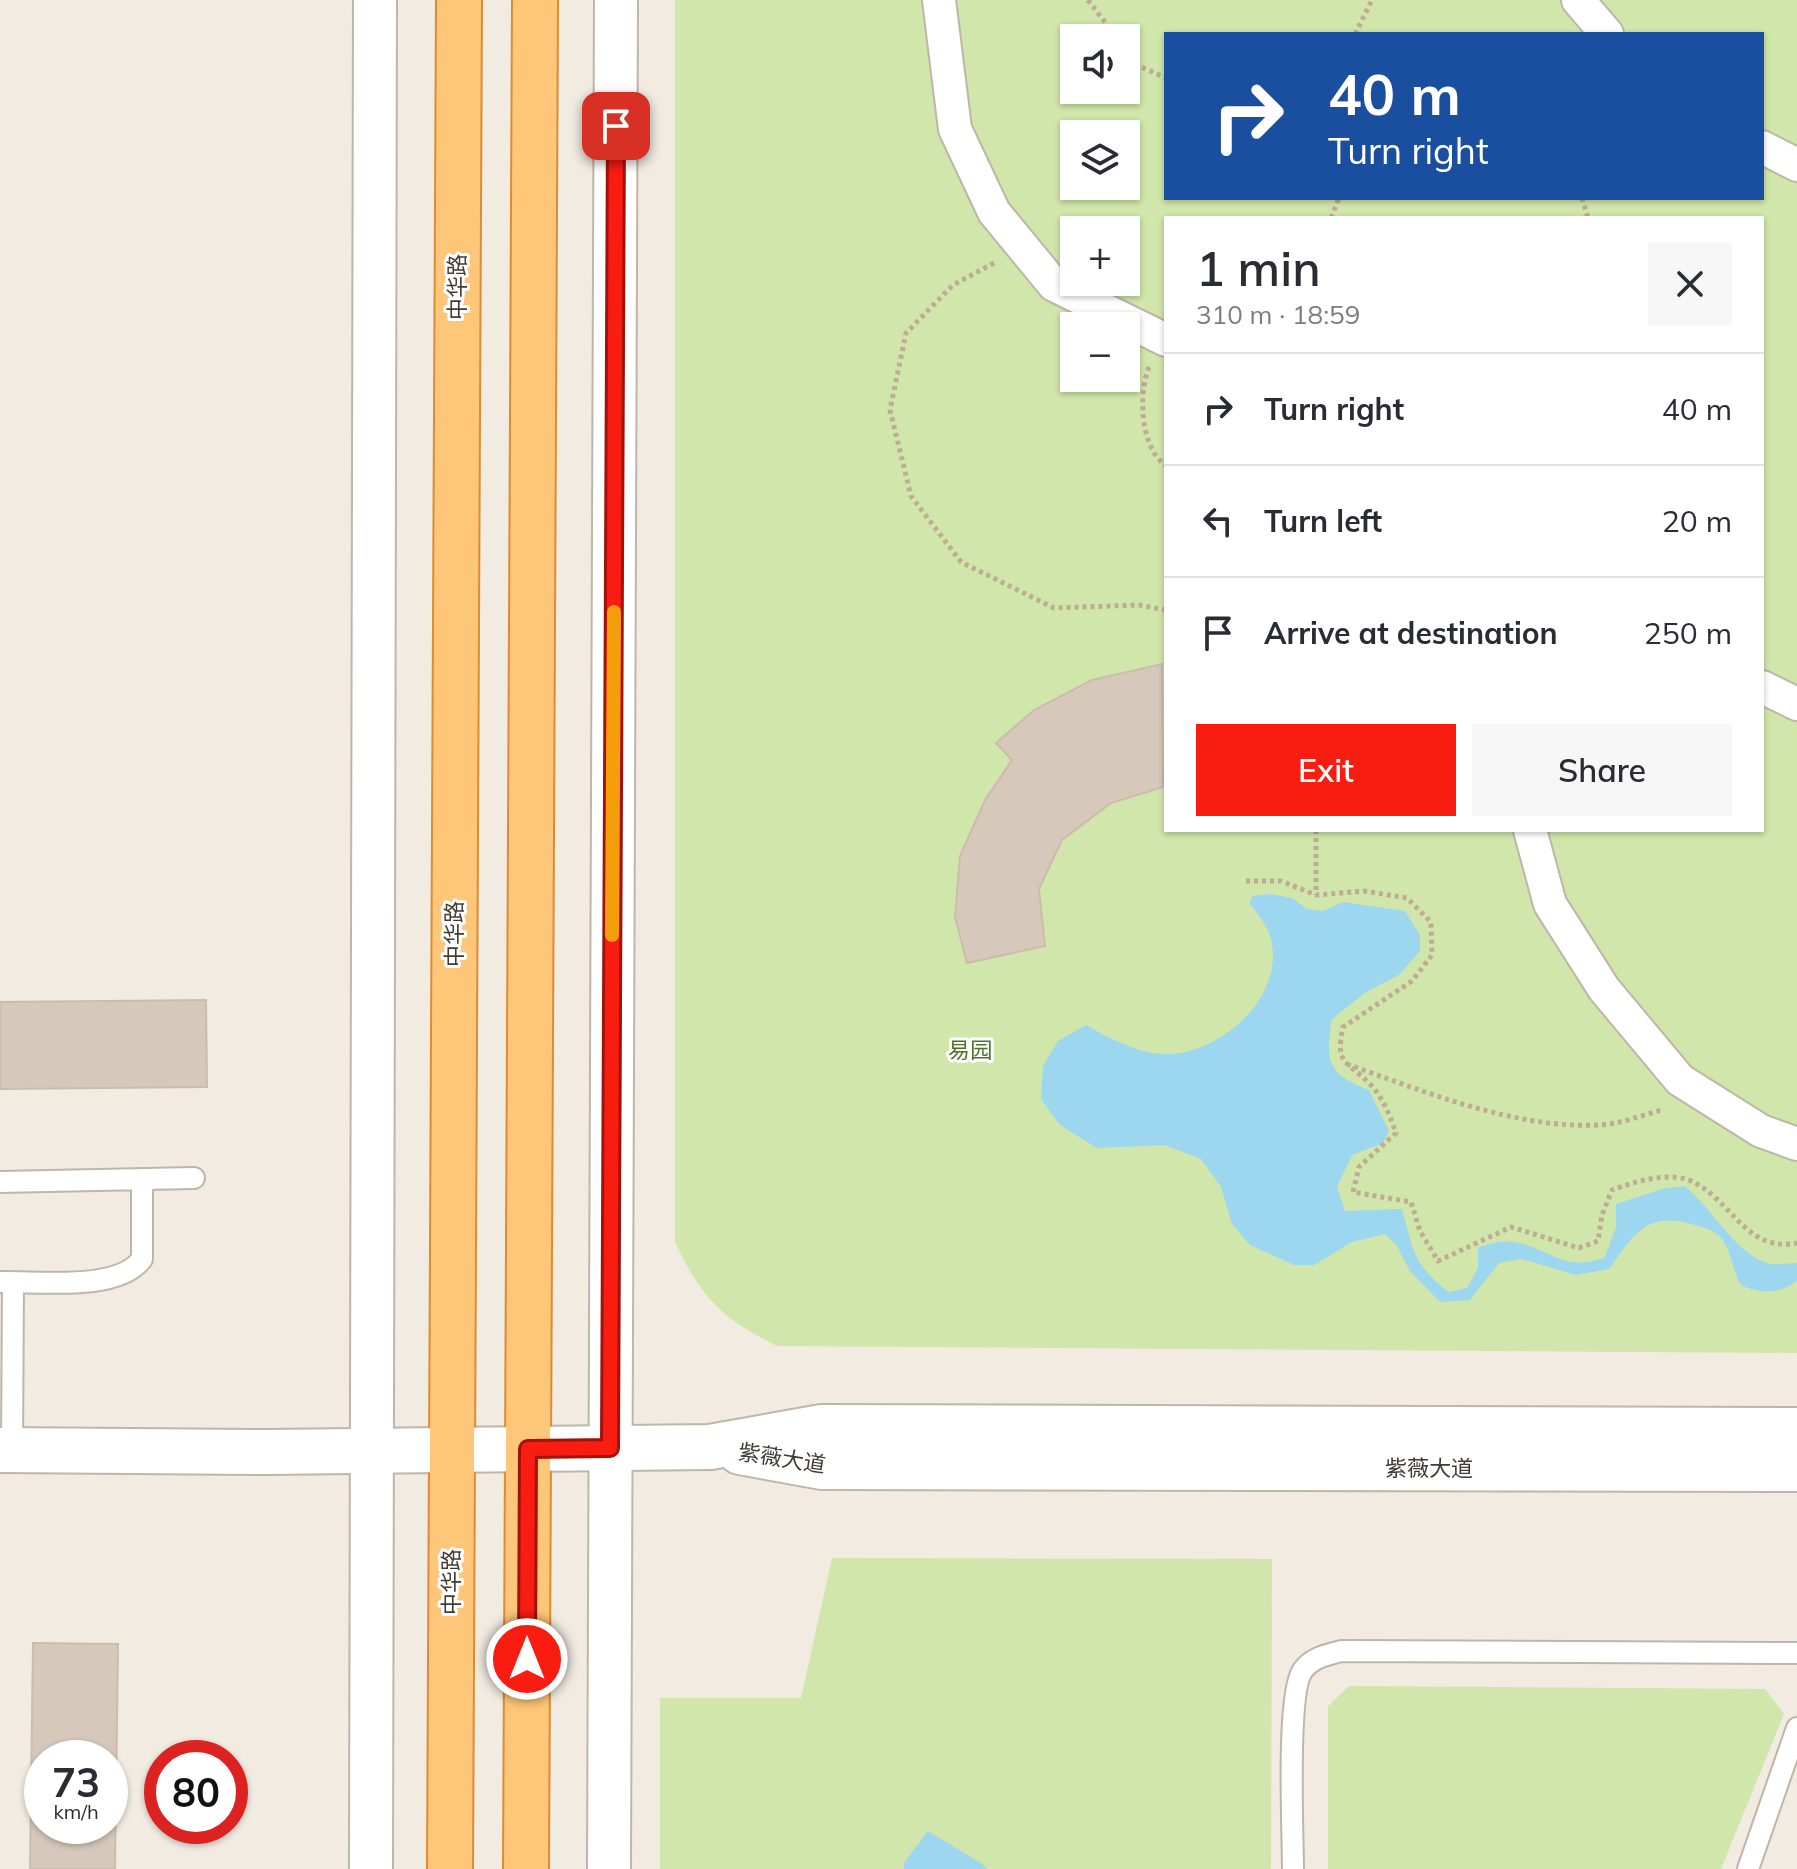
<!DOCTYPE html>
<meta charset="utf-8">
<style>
body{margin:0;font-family:Mulish,"Noto Sans SC",sans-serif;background:#f7f7f7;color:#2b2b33;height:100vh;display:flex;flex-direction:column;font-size:30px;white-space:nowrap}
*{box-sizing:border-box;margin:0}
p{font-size:26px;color:#7c7c81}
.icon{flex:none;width:44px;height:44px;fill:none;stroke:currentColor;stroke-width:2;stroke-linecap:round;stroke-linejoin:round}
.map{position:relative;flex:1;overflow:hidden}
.panel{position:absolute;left:1164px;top:216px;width:600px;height:616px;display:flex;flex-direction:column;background:#fff;border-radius:0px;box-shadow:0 2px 6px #0004}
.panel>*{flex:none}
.guide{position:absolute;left:1164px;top:32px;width:600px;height:168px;border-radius:0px;box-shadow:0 2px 6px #0004;background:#1a4fa0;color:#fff;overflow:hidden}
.tools{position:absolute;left:1060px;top:24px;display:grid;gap:16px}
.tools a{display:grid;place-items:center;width:80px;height:80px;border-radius:0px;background:#fff;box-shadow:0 2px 6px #0004;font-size:40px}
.speed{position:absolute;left:24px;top:1740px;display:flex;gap:16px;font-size:40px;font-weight:700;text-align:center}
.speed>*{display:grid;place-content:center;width:104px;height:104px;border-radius:50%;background:#fff;box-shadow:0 2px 6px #0004;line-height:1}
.speed small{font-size:20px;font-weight:400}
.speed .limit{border:12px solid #d22;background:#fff;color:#111}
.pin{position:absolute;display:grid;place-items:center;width:68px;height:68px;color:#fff;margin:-34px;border-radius:16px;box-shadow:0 4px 12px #0006}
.me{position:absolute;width:88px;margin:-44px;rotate:0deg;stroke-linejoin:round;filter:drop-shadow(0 0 6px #0008)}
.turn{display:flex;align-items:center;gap:28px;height:168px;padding:0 32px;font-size:36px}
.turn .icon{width:104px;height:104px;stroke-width:2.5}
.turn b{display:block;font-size:56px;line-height:68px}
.round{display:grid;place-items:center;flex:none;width:84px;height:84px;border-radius:0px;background:#f7f7f7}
.summary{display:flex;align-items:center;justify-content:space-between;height:136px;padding:0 32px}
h1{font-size:48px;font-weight:600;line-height:60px}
.action{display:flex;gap:16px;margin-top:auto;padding:16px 32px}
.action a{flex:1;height:92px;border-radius:0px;background:#f91c11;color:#fff;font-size:32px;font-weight:600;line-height:92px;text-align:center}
.action a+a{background:#f7f7f7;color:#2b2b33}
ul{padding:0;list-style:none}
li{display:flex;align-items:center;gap:24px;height:112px;padding:0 32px;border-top:2px solid #e1e1e2}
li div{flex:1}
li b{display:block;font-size:30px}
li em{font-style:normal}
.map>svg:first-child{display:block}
.green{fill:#d1e6aa;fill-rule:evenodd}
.water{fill:#9dd6ef}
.building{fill:#d6c8bb;stroke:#cdbcab;stroke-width:2;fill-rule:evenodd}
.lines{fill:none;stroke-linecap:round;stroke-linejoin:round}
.service-casing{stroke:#bfb5a8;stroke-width:24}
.pedestrian-casing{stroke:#bfb5a8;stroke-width:36}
.minor-casing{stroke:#bfb5a8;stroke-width:46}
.tertiary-casing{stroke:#bfb5a8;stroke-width:48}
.trunk-casing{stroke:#dc8c31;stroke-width:48}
.path{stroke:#beac96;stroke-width:5;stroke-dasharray:4 4;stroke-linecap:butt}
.service{stroke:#fff;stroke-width:20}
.pedestrian{stroke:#fff;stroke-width:32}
.minor{stroke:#fff;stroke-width:42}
.tertiary{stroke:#fff;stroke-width:44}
.trunk{stroke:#fec678;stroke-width:44}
.route-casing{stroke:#a2120b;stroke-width:20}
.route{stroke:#f91c11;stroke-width:14}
.slow{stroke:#f59e0b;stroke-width:14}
.labels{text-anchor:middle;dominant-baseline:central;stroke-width:6;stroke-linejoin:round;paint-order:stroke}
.street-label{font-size:22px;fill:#423b33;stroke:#fff}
.park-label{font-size:22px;fill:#4c7327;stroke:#fff}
</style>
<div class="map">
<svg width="1797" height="1869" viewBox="0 0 1797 1869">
<rect width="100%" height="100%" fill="#f1ebe2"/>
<!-- green -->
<path class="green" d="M675,0H1797V1353L777,1346C722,1319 701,1297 675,1242ZM1166,34H1762V198H1166ZM1074,38H1126V90H1074ZM1074,134H1126V186H1074ZM1166,218H1762V830H1166ZM1074,230H1126V282H1074ZM1074,326H1126V378H1074Z
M832,1558L1272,1559L1271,1869H660V1698H801Z
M1349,1686L1765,1689L1784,1714L1721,1869H1328V1706Z"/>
<!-- water -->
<path class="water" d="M1270,894L1292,898L1307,909L1323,911L1343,902L1405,911L1420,935V951L1399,975L1366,992L1332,1019C1325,1061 1327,1074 1369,1090L1389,1131L1383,1143L1352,1155L1337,1187L1345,1211L1402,1209C1414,1252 1412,1262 1448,1292L1467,1288L1478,1268V1248C1536,1223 1551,1280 1605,1257L1616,1227V1204L1662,1189L1684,1186C1712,1207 1732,1250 1766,1263C1774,1266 1788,1263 1797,1263V1281C1778,1294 1763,1294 1742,1286C1732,1272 1732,1252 1722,1239C1716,1230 1705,1228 1695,1225C1645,1210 1634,1235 1609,1269L1576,1275L1522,1259L1499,1263L1470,1300L1440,1302L1410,1271L1397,1246L1385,1234L1352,1242L1314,1265H1294L1250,1245L1232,1224L1221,1187L1201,1159L1165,1145L1097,1148L1060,1125L1041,1099L1043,1066L1058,1041L1086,1025C1109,1038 1135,1052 1161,1054C1218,1058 1291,994 1269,933C1265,923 1256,912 1249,902L1253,896Z
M928,1831L984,1865L987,1869H904V1863Z"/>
<!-- building -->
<path class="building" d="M1162,664L1163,787L1111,803L1062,840L1039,889L1045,946L967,963L955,917L960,856L985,800L1012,760L996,743L1034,710L1092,680Z
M206,1000L207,1087L0,1089V1002Z
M33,1643L118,1644L115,1869H30ZM42,1758H110V1826H42Z"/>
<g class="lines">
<defs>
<path id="service" d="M0,1182L194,1178
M0,1282C38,1281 118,1292 142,1259V1179
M12,1450L13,1282
M1293,1869C1293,1834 1286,1692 1303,1670C1313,1657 1327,1655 1341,1651L1797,1653
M1748,1869L1797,1728"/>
<path id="pedestrian" d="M939,0L955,129L994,212L1054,285L1166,340
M1578,0L1607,34
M1762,147L1797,165
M1762,687L1797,704
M1530,830L1550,904L1604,989L1680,1080L1761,1131L1797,1144"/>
<path id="minor" d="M371,1869L375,0
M609,1869L616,0"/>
<path id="tertiary" d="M0,1450L268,1452L710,1447L822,1427L1797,1430
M740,1452L822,1467L1797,1469"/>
<path id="trunk" d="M450,1869L459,0
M526,1869L535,0"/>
</defs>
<!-- service casing -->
<use href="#service" class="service-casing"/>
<!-- pedestrian casing -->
<use href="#pedestrian" class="pedestrian-casing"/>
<!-- minor casing -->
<use href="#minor" class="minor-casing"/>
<!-- tertiary casing -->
<use href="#tertiary" class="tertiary-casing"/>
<!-- trunk casing -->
<use href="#trunk" class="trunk-casing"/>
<!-- path -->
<path class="path" d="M1088,0L1117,38
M1355,34L1372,0
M1126,50L1139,66L1166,78
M1582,198L1588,218
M1331,218L1339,198
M994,263L953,285L906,333L890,410L911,496L961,562L1054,608L1139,605L1166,610
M1149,367C1138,396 1140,447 1166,466
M1316,830V895
M1246,881H1281L1316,895L1364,891L1407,898L1431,922L1432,955L1412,981L1343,1027C1335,1065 1346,1060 1369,1083C1383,1097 1390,1116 1396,1133L1359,1167L1353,1192L1411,1202L1420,1231L1438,1261L1511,1227L1579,1248L1598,1241L1602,1215L1612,1190C1633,1182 1669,1171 1691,1181C1733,1200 1745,1253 1797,1243
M1347,1064C1422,1091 1516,1129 1597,1125C1618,1125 1642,1115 1662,1110"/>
<!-- service -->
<use href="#service" class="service"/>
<!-- pedestrian -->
<use href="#pedestrian" class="pedestrian"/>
<!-- minor -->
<use href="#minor" class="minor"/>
<!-- tertiary -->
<use href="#tertiary" class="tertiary"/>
<!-- trunk -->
<use href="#trunk" class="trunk"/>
</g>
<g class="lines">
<defs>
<path id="route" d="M527,1659L528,1449L610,1448L616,126"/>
</defs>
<!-- route casing -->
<use href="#route" class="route-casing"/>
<!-- route -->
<use href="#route" class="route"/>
<!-- slow -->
<path class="slow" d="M612,935L614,612"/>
</g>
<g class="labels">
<!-- street labels -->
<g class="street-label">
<text transform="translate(457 287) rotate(-90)">中华路</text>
<text transform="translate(454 934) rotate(-90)">中华路</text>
<text transform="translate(782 1458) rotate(9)">紫薇大道</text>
<text x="1429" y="1468">紫薇大道</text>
<text transform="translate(451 1582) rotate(-90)">中华路</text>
</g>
<!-- park labels -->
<g class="park-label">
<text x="970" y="1050">易园</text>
</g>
</g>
</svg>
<div class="tools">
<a><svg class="icon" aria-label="sound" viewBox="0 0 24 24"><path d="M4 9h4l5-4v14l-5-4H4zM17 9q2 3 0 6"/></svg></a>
<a><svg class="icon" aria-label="layers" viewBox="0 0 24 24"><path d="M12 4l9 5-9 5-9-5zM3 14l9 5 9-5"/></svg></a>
<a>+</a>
<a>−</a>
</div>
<div class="speed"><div>73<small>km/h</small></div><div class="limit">80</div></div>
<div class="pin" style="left:616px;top:126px;background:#d93025"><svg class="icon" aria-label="arrive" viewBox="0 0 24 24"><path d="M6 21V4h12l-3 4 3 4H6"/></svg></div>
<svg class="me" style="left:527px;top:1659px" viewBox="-20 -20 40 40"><circle r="17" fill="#f91c11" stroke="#fff" stroke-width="3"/><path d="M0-11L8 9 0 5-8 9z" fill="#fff"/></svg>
<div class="guide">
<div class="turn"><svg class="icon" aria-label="right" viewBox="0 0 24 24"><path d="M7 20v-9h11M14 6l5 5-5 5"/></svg><div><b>40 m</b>Turn right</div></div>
</div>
<section class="panel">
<div class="summary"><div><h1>1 min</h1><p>310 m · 18:59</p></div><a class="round"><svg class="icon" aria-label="close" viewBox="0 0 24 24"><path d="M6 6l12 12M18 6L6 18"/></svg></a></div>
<ul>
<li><svg class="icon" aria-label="right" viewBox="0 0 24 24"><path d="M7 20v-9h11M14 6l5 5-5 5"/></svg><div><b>Turn right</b></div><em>40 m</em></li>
<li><svg class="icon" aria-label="left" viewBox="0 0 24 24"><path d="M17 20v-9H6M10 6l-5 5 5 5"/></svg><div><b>Turn left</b></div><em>20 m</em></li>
<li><svg class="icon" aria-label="arrive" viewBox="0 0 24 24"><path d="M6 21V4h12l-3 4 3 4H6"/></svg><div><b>Arrive at destination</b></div><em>250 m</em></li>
</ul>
<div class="action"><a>Exit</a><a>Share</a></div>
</section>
</div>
